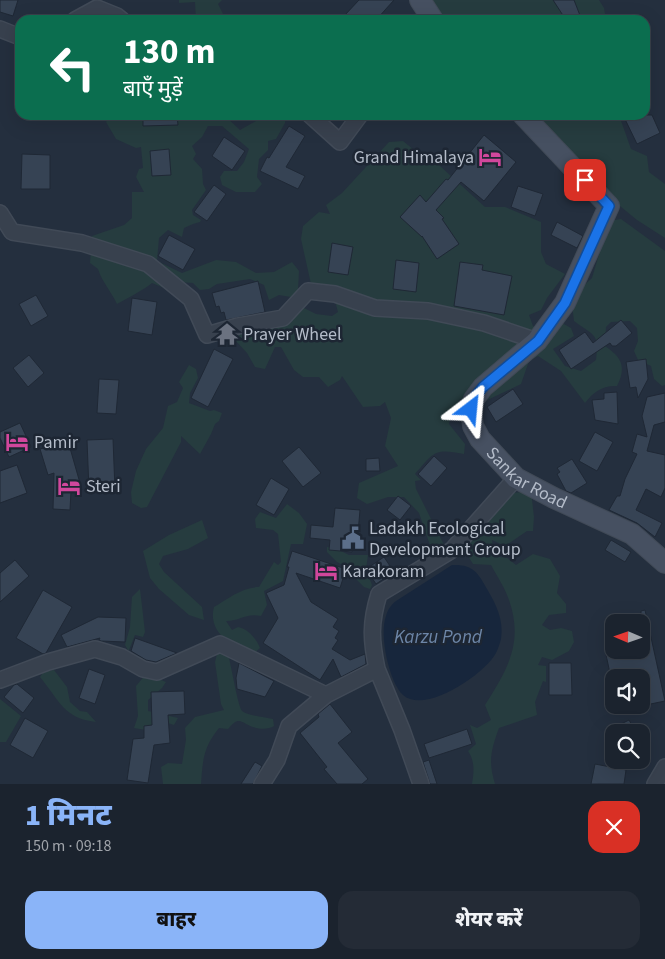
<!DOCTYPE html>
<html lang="hi">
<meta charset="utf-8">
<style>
body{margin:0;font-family:"Source Sans 3","Noto Sans Devanagari",sans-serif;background:#242b36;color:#f1f3f6;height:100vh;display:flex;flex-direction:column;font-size:19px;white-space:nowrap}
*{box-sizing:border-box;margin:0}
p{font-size:16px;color:#a0a4aa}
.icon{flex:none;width:28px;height:28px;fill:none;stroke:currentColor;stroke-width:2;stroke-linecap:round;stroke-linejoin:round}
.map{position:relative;height:784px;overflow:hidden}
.side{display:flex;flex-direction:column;background:#1b232e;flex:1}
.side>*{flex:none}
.guide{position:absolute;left:15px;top:15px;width:635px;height:105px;border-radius:15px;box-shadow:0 5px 20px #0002,0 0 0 1px #39404a;background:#0b6e4f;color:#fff;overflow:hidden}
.needle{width:32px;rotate:272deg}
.buttons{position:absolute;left:605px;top:614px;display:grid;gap:10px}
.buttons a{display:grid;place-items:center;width:45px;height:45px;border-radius:10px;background:#1b232e;box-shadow:0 5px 20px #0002,0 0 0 1px #39404a;font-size:25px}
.pin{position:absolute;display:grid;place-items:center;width:42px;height:42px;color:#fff;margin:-21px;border-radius:10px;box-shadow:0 2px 8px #0006}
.me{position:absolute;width:55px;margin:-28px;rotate:29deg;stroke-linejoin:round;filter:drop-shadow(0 0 4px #0008)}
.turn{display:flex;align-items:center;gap:18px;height:105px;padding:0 25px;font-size:22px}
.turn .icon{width:65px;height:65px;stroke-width:2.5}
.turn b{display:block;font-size:35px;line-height:42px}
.round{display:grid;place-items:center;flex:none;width:52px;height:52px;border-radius:15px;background:#242b36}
.headline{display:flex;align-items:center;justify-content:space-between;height:85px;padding:0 25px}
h1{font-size:30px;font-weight:800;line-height:38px;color:#8ab4f8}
.button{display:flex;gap:10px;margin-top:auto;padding:10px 25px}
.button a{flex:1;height:58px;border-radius:15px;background:#8ab4f8;color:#111;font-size:20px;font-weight:800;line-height:58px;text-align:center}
.button a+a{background:#242b36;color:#f1f3f6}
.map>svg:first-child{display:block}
.green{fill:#263c3f}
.water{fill:#17263c}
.building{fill:#364354;stroke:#1f2835}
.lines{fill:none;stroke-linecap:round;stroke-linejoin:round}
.street-casing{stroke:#414a57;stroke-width:18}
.secondary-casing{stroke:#414a57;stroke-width:22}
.street{stroke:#38414e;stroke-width:15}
.secondary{stroke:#465061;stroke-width:20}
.route-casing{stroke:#114b97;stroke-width:12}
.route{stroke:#1a73e8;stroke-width:9}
.labels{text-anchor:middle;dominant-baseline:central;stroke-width:5;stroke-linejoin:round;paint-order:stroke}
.poi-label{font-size:18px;fill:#b4bcc9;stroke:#1d2633;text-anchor:start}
.street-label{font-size:18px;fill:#b4bcc9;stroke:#1d2633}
.water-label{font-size:19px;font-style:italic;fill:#6d86a8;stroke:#1d2633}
</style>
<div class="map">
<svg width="665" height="784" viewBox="0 0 665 784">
<rect width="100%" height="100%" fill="#242f3e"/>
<!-- green -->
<path class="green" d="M179,0H222L218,4L226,20H196L195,2L179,3Z
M429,0H599L604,8L606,20H446L433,9Z
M110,115H224L240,130L256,121L261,115H286L285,123L276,139L268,141V150L259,159L257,177L262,184L255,192H236L222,185L220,177L224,171H237L244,162L249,149L222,126H208L202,137L192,146L196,154L193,159L202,169L203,184L206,190L192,210L193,215L201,220L200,222L193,224L184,228L182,237L168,230L159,238L157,261L182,273L216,260L236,262L256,273L274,272L292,262L299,271L298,290L291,297L279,295L269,300L264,285L250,279L217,284L209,289L200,290L193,283L179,282L164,288L152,283C142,291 129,297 117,304C111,291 102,282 98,269L90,263L92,236L124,225L132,218V192H144L136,177L139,169L143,168L141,147L136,148L116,139L106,122Z
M537,115H619L631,149L647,156L649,172L665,184V238L637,220L609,197L604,183L585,173Z
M403,141L414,150L440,166L485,207H505L541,222V252L546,264L565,274L547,298L541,310L529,315L533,326L552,334L562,323L571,328L574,336L553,349L565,366L581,371L596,360C599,332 595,337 574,321L572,305L578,291L592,278L609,221L621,219L665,251V385L662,386L654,379L651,366L638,360L634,351L638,341L637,328L630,321L611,322L606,327L605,346C621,357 627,366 617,386C603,385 593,392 585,403L561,371L538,356L529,361L521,384L481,403L468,396L459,400L455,416L450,420L449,424L465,444L464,454C434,448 434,452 415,474L421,480L415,481L416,489L444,545L439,550L432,551L419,513L404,497H388L367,504L357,498L359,483L398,466L385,446L391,418L385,402L380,406L363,407L342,376L340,380L328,387L319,377H303L294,370L281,347H275L265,369L255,367L247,353L235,340L243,329L290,323L302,307L316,314L332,316L338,312L334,297L311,284L301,239L303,226L319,212L330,214L326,205L342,193L389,142Z
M189,365L196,369L198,378L190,393L189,403L210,411L214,410L222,413L219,421L215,424L211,434L200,454L181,436V442L147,507L141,508L132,503L131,492L136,471L146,449L163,428L168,406L177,402L183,388L179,382Z
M531,491L534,517L533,531H527L505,546L492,540L494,556L507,558L516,565L533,554L550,559L560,576L557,593L566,604V613L549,615L542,625L550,630L561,628L572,631L574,642L569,651L552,660L542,657L538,665L546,666V682L543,681L535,702L537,715L499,728C491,750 488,761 495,784H472C474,772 475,761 468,751L476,744L470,725L477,728L491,720L485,705C507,670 524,643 509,600C505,588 497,576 491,565L473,564L463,548L512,493Z
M287,504L299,513L307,524L303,544H291L283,581L264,591L267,605L261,616C245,613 241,621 226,621L232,630L238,627C248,629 256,638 260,648L253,654C233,648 207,632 214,607C227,599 243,587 259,587L274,562L278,565L281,562L278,534L273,530L256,528L255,519L260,512L276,518Z
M202,520L208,538L188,549L163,556L159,564L164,572L202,607L204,620L189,615L159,589L150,578L143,551L169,535Z
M327,547L335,548L349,555H368L366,569L372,585L370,589L364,587L352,575V570L337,562L327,552Z
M140,589L145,632L143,637L135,635L129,650H128L125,645L130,627L132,597Z
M217,654H228C231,664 238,707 242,711C249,716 264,717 273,719L274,726C268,730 257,729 250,726C238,720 238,718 228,729L219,728C203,748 203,759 201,784H163L161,767L168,763L182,764L186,740L185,728L195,717L224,710L221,704L215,662Z
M54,670L67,687L70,702L80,711L87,712L96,722C63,718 60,701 40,677L44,671Z
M146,674L166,682L162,688L148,700V711L178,718L174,725L159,720L152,731L134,728L138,716L136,686Z
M0,699L21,716L6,742H0Z"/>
<!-- water -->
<path class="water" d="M452,565C472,564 478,572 487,589C496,604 504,620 501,639C500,643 498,649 496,653C485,674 425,715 403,695C389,682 379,634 386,616C388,609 391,605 396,601Z"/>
<!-- building -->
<path class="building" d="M0,0H18L13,16L0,12Z
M359,0H394L376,20H351L345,15Z
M553,0H574L581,18L566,20Z
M143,115H177L178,125L143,126Z
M623,115H652L660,133L637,144Z
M289,126L305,136L286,167L305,176L298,189L260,171L267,157L269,158Z
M484,135L516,162L484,201L461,182L436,210L444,218L442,219L459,244L437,259L422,236V237L400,217L420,195L426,202L446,179L448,180Z
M224,137L245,151L232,170L212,156Z
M169,149L171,175L152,176L150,151Z
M22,154L50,155V189H21Z
M214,185L226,194L207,221L194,212Z
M518,186L543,194L535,216L511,207Z
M557,222L583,236L577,248L551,235Z
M169,235L195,249L183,270L158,256Z
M332,243L353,247L348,275L328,272Z
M396,260L419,263L416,292L393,289Z
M460,262L483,265L482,270L512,276L504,315L454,306Z
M258,281L265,312L226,320L224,312L221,313L219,306L216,307L212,293Z
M36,295L48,316L31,326L19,304Z
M132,298L157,302L152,335L128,331Z
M621,320L632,333L616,346H612L610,343L571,369L559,350L585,332L593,343Z
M214,349L233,359L208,407L191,398Z
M29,355L44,373L28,387L13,368Z
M646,359L648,379L638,398L636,387L630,388L626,362Z
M99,379L119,380L116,414L97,413Z
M513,389L523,404L496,422L487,407Z
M617,392L618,424L595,420L592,400L604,399V393Z
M665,393V422L654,425L647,451L665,455V488L661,497L646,489L636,510L662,523L655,537L637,523L609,510L617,496H620L625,479L637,454L632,452L637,434L647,437L642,416L647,397Z
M20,423L31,447L9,457L0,438V432Z
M595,432L613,442L597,471L579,461Z
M113,439L115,490H89L87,440Z
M68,441L82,490L71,491L70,510L53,509L54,473L48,475L40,449Z
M299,447L321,473L303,487L282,461Z
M434,456L447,468L431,486L418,474Z
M379,458L380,471H366V459Z
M572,459L587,483L571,493L566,491L557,474L560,472L557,468Z
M17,465L27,493L0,503V471Z
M271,478L289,489L274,515L256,505Z
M398,496L411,506L400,520L387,510Z
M335,508L360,510L358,533L361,534L360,546L354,545L352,552L329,550L330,540L310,538L311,525L333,527Z
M611,540L631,552L625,562L605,550Z
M292,551L346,569L340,588L296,573L311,602L338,619L333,627L339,631L335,638L338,640L332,649L350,660L365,654L366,664L341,677L333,659L320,680L263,643L278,618L266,593L284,585L289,567H287Z
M384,557L394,572L376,584L366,569Z
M15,560L29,576L0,602V573Z
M43,590L72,607L46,653L43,654L16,638Z
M645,610L665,701L641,706V696L647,695L643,678H611L605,650H641V611Z
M98,617L126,618L125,642L101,641L99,640L100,638L67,647L61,635Z
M135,638L177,653L156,662L146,660L131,651Z
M239,663L274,681L265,697L237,689L236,678Z
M549,663H571L572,695H549Z
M89,669L105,675L95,704L79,698Z
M17,684L34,698L23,713L4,697L14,685Z
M184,691L185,714L168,715L170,743L154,745L148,783L127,780L133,739L144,738V726L152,725L151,692Z
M330,704L352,732L338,743L368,779L362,784H337L324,769L327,767L300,733L319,717L318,714Z
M25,718L48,731L33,758L10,745Z
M629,720L636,732H605Z
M467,729L472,744L429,758L424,744Z
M429,760L437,784H430L423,762Z
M255,762L262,766L253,784H241Z
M595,764L626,770L624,784H591Z"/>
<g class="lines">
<defs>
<path id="street" d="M75,20L97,8L117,16L122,20
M0,29L20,37
M310,115L340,142L360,115
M0,213L12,232L82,243L148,264L191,299L207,335L238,326L283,318L308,291L335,294L375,308L428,311L484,323L537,341
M377,669L402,730L421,784
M0,680L48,662L95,649L122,657L143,669L157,672L220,644L326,695L377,669C371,640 370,623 379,594L452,550L516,478
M262,784L277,760L289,726L326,695
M655,784L665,767"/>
<g id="secondary">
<path d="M420,0L433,20"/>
<path id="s1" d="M523,115L609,206L565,303L537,341L483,387L474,399L471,409L473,426L480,439L516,478L554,498L632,534L665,563"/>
</g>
</defs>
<!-- street casing -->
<use href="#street" class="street-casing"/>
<!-- secondary casing -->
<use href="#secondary" class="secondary-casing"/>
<!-- street -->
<use href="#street" class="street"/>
<!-- secondary -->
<use href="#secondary" class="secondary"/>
</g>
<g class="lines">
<defs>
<path id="route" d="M471,409L474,398L483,387L538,341L565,303L609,206L585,180"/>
</defs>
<!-- route casing -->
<use href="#route" class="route-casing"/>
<!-- route -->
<use href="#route" class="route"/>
</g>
<!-- icons -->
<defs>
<symbol id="hotel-bare" viewBox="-9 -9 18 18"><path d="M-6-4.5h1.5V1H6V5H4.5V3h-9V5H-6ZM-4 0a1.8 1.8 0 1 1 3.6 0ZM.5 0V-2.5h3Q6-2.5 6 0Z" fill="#d1479c" stroke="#1d2633" stroke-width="2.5" paint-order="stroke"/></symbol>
<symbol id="temple-bare" viewBox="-9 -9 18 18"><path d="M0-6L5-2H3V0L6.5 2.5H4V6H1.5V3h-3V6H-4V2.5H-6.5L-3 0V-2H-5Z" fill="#6b7280" stroke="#1d2633" stroke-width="2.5" paint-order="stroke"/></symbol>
<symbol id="civic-bare" viewBox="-9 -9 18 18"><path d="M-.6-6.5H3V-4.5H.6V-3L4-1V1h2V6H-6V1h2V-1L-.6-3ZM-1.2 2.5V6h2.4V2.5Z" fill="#5c6f8a" stroke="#1d2633" stroke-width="2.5" paint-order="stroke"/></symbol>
</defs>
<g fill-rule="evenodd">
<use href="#hotel-bare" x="474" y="141" width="32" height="32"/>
<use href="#temple-bare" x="211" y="318" width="32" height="32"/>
<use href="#hotel-bare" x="1" y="426" width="32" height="32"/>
<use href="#hotel-bare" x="53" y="470" width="32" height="32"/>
<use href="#civic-bare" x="337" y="522" width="32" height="32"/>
<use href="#hotel-bare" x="310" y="555" width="32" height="32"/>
</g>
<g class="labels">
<!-- poi labels -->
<g class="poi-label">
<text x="474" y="157" text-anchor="end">Grand Himalaya</text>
<text x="243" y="334">Prayer Wheel</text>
<text x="34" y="442">Pamir</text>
<text x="86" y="486">Steri</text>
<text x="369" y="528">Ladakh Ecological<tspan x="369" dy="21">Development Group</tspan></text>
<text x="342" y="571">Karakoram</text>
</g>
<!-- street labels -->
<g class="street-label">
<text stroke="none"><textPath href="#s1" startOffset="469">Sankar Road</textPath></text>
</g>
<!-- water labels -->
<g class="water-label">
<text x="438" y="637">Karzu Pond</text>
</g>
</g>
</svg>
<div class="buttons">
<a><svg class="needle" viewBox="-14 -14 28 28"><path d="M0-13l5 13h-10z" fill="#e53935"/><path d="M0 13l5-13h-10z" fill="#a0a4aa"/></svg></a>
<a><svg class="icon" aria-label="sound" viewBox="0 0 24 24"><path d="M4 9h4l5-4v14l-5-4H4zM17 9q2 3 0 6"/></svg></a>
<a><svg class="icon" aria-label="search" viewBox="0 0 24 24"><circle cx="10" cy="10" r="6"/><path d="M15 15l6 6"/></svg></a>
</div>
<div class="pin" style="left:585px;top:180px;background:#d93025"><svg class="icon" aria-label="arrive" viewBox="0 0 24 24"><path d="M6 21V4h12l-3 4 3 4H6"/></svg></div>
<svg class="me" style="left:471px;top:409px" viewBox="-20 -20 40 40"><path d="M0-17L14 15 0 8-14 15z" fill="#1a73e8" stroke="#fff" stroke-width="4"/></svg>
<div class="guide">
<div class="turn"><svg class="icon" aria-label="left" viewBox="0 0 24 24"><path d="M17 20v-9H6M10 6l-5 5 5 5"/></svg><div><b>130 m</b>बाएँ मुड़ें</div></div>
</div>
</div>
<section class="side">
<div class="headline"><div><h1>1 मिनट</h1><p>150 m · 09:18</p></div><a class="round" style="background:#d93025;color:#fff"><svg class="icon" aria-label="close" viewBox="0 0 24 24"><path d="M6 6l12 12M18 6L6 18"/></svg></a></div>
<div class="button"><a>बाहर</a><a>शेयर करें</a></div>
</section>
